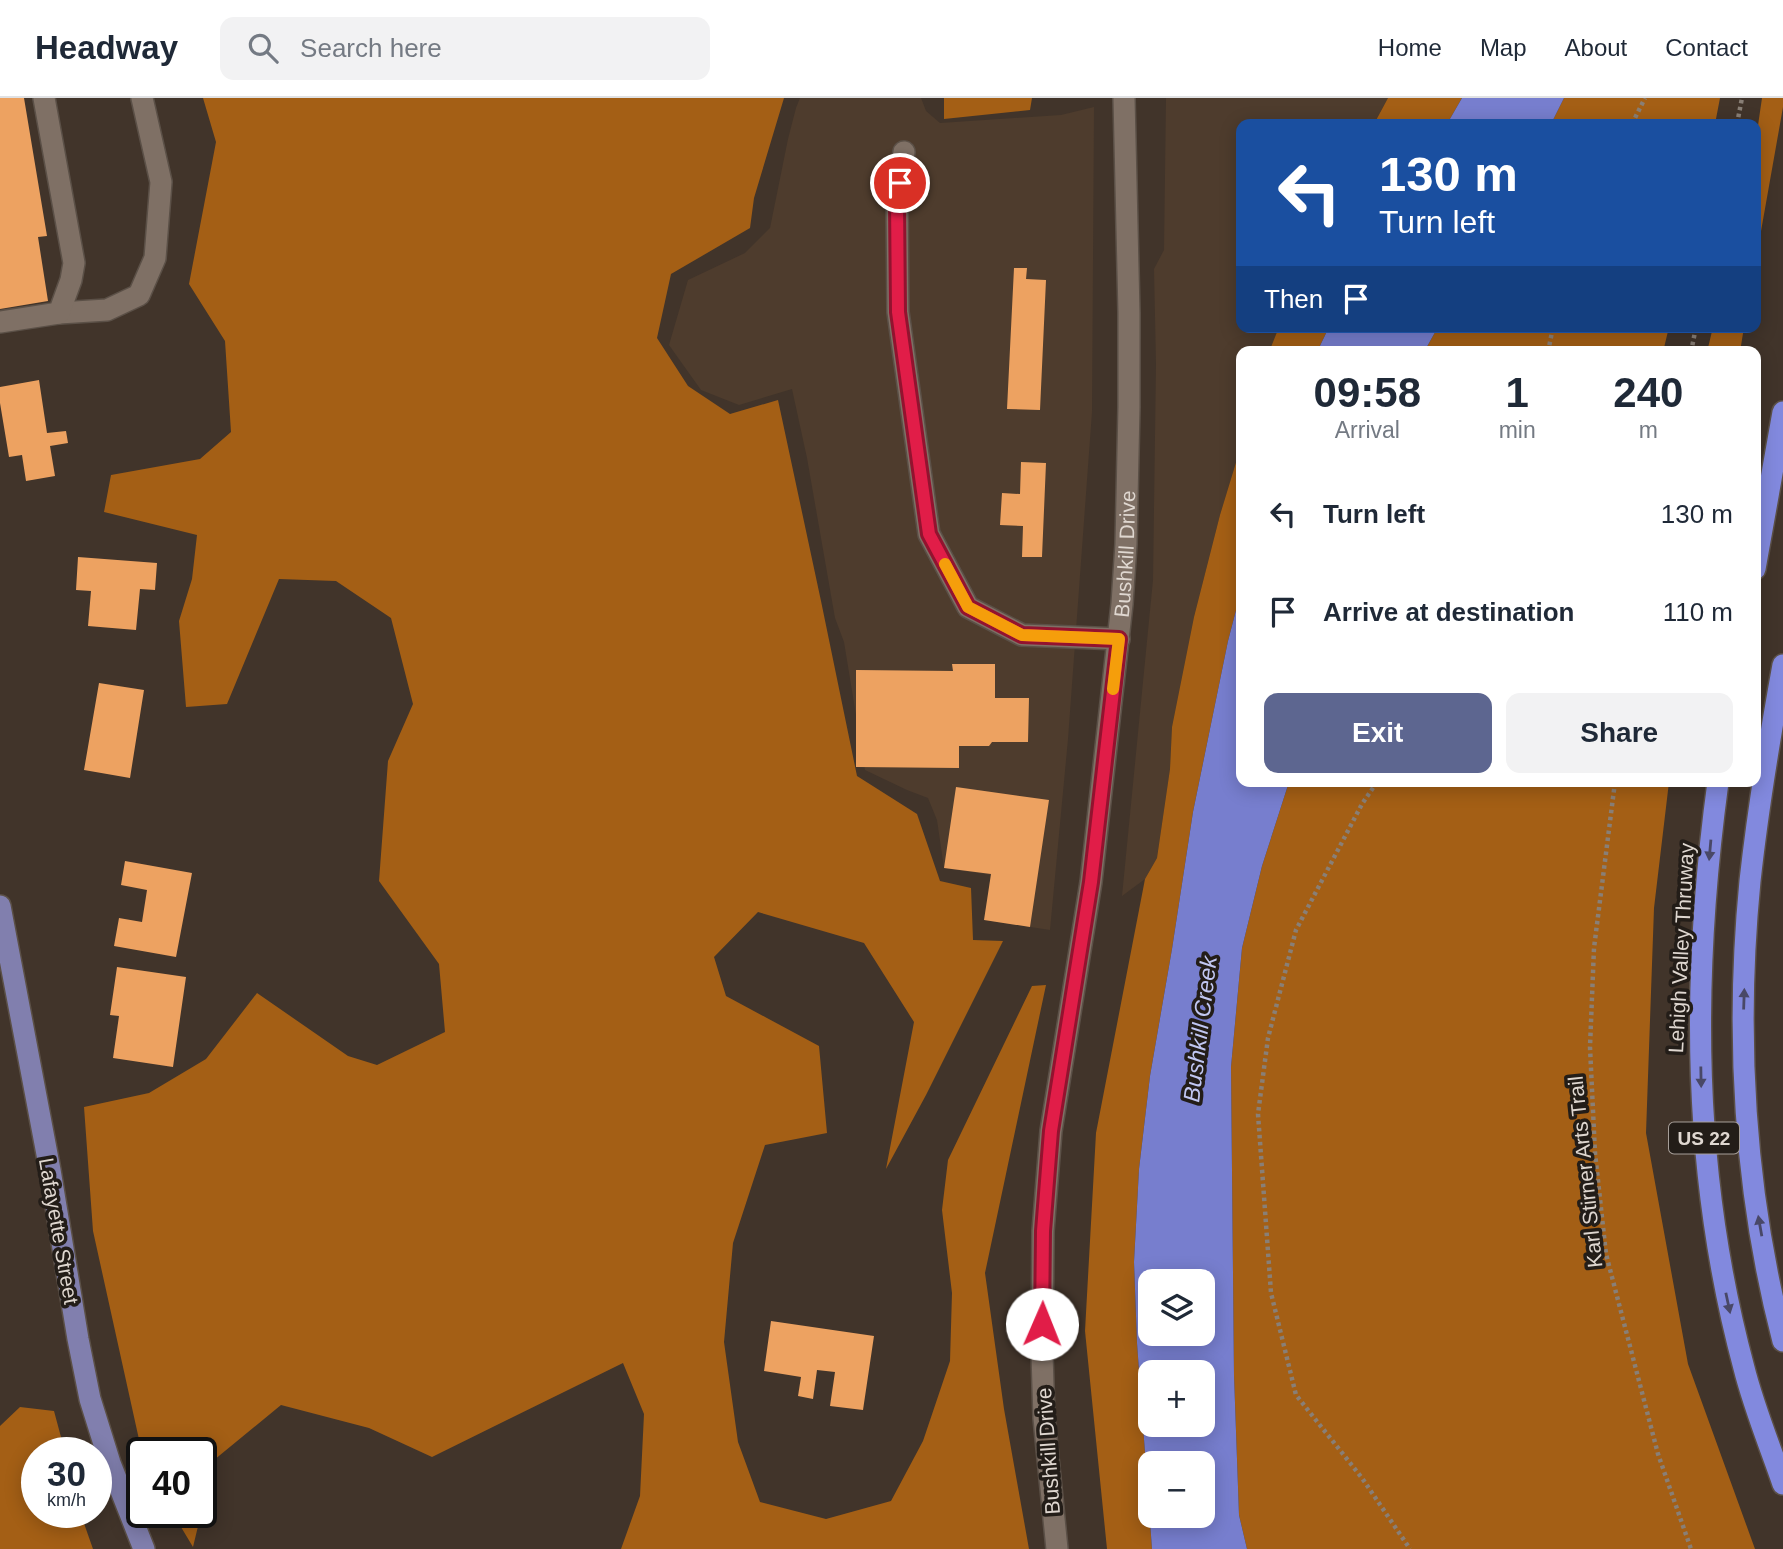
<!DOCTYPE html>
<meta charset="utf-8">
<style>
body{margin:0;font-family:Helvetica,sans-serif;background:#f2f2f3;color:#1f2937;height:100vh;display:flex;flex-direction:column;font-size:26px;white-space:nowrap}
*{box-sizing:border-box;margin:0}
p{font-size:23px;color:#747a83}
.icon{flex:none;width:38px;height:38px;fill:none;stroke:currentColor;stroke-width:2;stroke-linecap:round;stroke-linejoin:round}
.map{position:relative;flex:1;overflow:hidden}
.details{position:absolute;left:1236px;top:248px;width:525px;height:441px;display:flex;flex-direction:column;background:#fff;border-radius:14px;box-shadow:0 4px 18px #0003}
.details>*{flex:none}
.guide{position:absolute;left:1236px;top:21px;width:525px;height:214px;border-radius:14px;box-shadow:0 4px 18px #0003;background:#1a4fa0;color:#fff;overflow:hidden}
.fabs{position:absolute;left:1138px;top:1171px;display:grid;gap:14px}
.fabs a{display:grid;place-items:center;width:77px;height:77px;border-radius:14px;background:#fff;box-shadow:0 4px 18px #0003;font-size:35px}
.speed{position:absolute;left:21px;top:1339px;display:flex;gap:14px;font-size:35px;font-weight:700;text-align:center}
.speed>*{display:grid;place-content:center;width:91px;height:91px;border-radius:50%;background:#fff;box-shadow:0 4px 18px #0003;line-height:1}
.speed small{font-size:18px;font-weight:400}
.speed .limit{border:4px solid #111;border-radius:10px;background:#fff;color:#111}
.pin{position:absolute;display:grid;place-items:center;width:60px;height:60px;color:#fff;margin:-30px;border:4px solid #fff;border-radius:50%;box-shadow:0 2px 7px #0007}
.me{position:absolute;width:77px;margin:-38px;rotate:1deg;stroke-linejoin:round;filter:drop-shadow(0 0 5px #0008)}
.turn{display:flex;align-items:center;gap:24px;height:147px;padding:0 28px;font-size:32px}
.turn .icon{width:91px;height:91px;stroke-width:2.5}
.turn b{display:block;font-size:49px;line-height:60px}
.then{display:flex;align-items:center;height:66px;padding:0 28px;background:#0003;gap:14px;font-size:26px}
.eta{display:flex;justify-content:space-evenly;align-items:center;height:119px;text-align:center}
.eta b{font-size:42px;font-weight:700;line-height:49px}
.cta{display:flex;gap:14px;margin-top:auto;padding:14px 28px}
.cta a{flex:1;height:80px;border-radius:14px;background:#5d6690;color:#fff;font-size:28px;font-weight:700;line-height:80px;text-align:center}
.cta a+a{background:#f2f2f3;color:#1f2937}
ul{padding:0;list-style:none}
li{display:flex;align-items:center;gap:21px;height:98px;padding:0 28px}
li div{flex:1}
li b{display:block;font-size:26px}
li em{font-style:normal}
header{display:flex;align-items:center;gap:42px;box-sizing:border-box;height:98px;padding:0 35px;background:#fff;border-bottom:2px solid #e0e1e3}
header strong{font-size:33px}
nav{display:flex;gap:38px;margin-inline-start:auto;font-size:24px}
.search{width:490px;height:63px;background:#f2f2f3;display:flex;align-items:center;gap:18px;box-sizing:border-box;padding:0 24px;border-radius:14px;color:#747a83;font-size:26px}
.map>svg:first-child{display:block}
.built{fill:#4e3c2d}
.forest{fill:#a45f15}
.water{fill:#777ece;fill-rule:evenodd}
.building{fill:#eda261}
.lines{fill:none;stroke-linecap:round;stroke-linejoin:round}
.minor-casing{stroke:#5b5047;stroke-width:24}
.major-casing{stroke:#5b5047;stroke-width:24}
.highway-casing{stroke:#5b5047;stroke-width:24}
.path{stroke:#897f76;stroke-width:4.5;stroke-dasharray:3.5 3.5;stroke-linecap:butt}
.minor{stroke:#7f7065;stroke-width:21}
.major{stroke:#817fae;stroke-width:21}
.highway{stroke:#8289de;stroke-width:21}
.oneway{fill:#494867}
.route-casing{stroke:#92132f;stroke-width:18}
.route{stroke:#e11d48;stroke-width:12}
.slow{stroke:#f59e0b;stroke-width:12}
.labels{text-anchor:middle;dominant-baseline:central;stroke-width:7;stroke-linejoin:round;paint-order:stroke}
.shield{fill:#231d18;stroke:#a79f99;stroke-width:2}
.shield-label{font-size:19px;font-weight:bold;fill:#dfd7d0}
.street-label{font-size:21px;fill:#dfd7d0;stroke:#231d18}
.water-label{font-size:23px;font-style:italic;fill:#c1c7f2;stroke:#231d18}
</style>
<header>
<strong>Headway</strong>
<div class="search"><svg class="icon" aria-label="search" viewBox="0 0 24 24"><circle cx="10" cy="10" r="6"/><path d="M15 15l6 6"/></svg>Search here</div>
<nav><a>Home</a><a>Map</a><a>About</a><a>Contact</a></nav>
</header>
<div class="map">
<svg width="1783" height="1451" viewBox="0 0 1783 1451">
<rect width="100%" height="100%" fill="#41342a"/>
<!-- built -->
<path class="built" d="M800,0H921L926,13L940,25L1061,17L1094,9L1092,314L1068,641L1050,832L984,822L991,777L944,770L937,722L928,700L907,692L865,672L844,544L835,520L807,360L792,291L739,307L701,292L669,247L688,182L745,155L770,130L788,41L796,10Z
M1166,0H1388L1374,26H1241V229H1279L1269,254H1241V348L1220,417L1194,519L1172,629L1170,671L1157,760L1145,781L1122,798L1153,482L1156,266L1154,171L1164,152Z"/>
<!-- forest -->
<path class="forest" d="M203,0H784L754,100L750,130L671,176L657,240L688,288L730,316L778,302L821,503L857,678L917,716L940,783L971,790L973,842L1003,843L926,997L886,1071L914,924L864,845L758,814L714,859L726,898L819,948L827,1035L765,1047L733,1145L724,1244L738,1344L760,1404L826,1421L891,1403L923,1343L950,1263L952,1195L942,1112L948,1062L1032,888L1046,887L985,1175L1004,1311L1029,1451H621L640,1398L644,1316L623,1265L432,1359L369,1330L281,1307L214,1362L193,1449L172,1414H201V1354L142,1355L93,1133L84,1009L149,995L206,961L257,895L348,958L377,967L445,934L439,866L379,783L388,663L413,606L391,520L336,483L279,481L227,606L186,609L179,523L192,481L197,437L104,414L111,377L200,361L231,334L225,243L189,186L216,44Z
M944,0H1032L1030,12L944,21Z
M1388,0H1462L1447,26H1374Z
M1564,0H1720L1715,26H1551Z
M1762,0H1783V9L1755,167V48Z
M1279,229H1329L1317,254H1269Z
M1438,229H1669L1663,254H1424Z
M1713,229H1744L1740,254H1707Z
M1241,348V493L1228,543L1193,714L1172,851L1150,978L1139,1071L1134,1164L1137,1245L1152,1451H1107L1085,1233L1096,1035L1145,781L1157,760L1170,671L1172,629L1194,519L1220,417Z
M1289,684H1669L1654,810L1646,1035L1688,1266L1755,1451H1247L1239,1417L1234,1277L1231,969L1242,850L1262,768Z
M20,1309L54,1313L65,1354H37V1414H80L93,1451H0V1328Z"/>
<!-- water -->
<path class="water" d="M1462,0H1564L1551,26H1447Z
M1329,229H1438L1424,254H1317Z
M1241,493V684H1289L1262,768L1242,850L1231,969L1234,1277L1239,1417L1247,1451H1152L1137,1245L1134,1164L1139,1071L1150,978L1172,851L1193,714L1228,543ZM1150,1183H1202V1236H1150ZM1150,1274H1202V1326H1150ZM1150,1365H1202V1418H1150Z"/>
<!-- building -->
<path class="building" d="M0,0H24L47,138L38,139L48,203L0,211Z
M1014,170H1027L1026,181L1046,182L1040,312L1007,311Z
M39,282L47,335L66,333L68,345L50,348L55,378L26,383L22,357L9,359L0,305V289Z
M1021,364L1046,365L1042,459H1022L1023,428L1000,427L1002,395L1020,396Z
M78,459L157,465L155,492L140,491L136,532L88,528L91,493L76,492Z
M952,566H995V600H1029L1028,644H992L989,648H959V670L856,669V572L953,573Z
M99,585L144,592L130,680L84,672Z
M956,689L1049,702L1030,829L984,822L991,776L944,770Z
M125,763L192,775L176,859L114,848L119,820L142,824L147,792L121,787Z
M117,869L186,879L173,969L113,960L119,918L110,917Z
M771,1223L874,1238L863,1312L830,1308L835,1274L817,1272L813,1301L798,1298L801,1279L764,1273Z"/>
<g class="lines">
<defs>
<g id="minor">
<path d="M904,54L897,102L898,214L929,436L968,509L1022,537L1119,541"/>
<path d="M59,215L107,212L139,197L155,160L161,84L142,0"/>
<path d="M0,224L59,215L71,182L74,165L44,0"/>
<path id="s1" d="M1057,1451L1044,1320L1042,1256L1043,1133L1051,1033L1091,784L1122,506L1126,446L1129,309V215L1124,0"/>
</g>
<path id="major" d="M0,808L50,1072L78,1241L90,1301L110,1365L144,1451"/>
<path id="highway" d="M1755,471L1783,314
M1783,567C1770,638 1758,710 1750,783C1735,936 1744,1094 1783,1243
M1718,684C1691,882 1692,1077 1744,1270C1754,1310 1770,1348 1783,1386"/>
</defs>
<!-- minor casing -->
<use href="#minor" class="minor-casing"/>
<!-- major casing -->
<use href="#major" class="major-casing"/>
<!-- highway casing -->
<use href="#highway" class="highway-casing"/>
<!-- path -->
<path class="path" d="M1632,26L1645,0
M1737,26L1742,0
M1548,254L1553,229
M1691,254L1696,229
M1377,684L1362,706L1296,832L1268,940L1258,1016L1271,1195L1296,1297L1362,1380L1410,1451
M1615,684L1594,850L1590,949L1595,1055L1606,1156L1658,1356L1691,1451"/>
<!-- minor -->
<use href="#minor" class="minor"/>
<!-- major -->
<use href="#major" class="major"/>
<!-- highway -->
<use href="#highway" class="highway"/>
</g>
<!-- one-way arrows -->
<defs><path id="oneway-solid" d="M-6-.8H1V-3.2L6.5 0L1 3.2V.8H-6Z" transform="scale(1.75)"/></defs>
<g class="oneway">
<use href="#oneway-solid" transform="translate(1710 752) rotate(95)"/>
<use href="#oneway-solid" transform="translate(1744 901) rotate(-88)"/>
<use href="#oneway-solid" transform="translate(1701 979) rotate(89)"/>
<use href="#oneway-solid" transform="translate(1760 1128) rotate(-100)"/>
<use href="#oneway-solid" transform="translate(1728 1205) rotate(78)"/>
</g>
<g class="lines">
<defs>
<path id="route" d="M900,85L897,102L898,214L929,436L968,509L1022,537L1119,541L1091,784L1051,1033L1043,1133L1042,1226"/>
</defs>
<!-- route casing -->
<use href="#route" class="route-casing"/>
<!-- route -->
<use href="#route" class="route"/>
<!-- slow -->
<path class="slow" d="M945,466L968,509L1022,537L1119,541L1113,591"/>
</g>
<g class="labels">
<!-- shield labels -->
<rect class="shield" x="1669" y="1024.5" width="70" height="31" rx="5"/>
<g class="shield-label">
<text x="1704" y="1040">US 22</text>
</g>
<!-- street labels -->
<g class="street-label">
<text stroke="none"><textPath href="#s1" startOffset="1001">Bushkill Drive</textPath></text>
<text transform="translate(1681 850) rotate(-87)">Lehigh Valley Thruway</text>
<text transform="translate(1585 1074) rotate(-96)">Karl Stirner Arts Trail</text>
<text transform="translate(59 1133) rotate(80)">Lafayette Street</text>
<text transform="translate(1048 1353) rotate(-94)">Bushkill Drive</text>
</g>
<!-- water labels -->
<g class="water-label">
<text transform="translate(1200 931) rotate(-83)">Bushkill Creek</text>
</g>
</g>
</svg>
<div class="fabs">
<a><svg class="icon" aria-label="layers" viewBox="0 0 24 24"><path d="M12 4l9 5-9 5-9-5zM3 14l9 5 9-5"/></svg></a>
<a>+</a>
<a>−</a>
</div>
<div class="speed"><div>30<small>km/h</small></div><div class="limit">40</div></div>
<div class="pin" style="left:900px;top:85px;background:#d93025"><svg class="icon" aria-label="arrive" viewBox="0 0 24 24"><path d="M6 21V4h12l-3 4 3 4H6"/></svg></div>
<svg class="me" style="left:1042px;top:1226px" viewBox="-20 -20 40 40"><circle r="19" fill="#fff"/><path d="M0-13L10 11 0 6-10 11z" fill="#e11d48"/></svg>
<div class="guide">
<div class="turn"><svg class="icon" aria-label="left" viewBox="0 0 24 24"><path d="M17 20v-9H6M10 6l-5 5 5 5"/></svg><div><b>130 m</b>Turn left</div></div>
<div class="then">Then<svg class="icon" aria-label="arrive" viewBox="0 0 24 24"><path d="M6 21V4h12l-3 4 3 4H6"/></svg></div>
</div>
<section class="details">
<div class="eta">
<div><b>09:58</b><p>Arrival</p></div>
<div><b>1</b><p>min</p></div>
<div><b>240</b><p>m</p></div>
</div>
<ul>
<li><svg class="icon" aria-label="left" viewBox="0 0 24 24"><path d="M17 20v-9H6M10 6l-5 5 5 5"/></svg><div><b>Turn left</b></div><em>130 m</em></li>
<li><svg class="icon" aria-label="arrive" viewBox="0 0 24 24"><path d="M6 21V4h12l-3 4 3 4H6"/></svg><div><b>Arrive at destination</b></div><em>110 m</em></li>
</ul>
<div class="cta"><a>Exit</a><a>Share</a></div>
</section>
</div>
